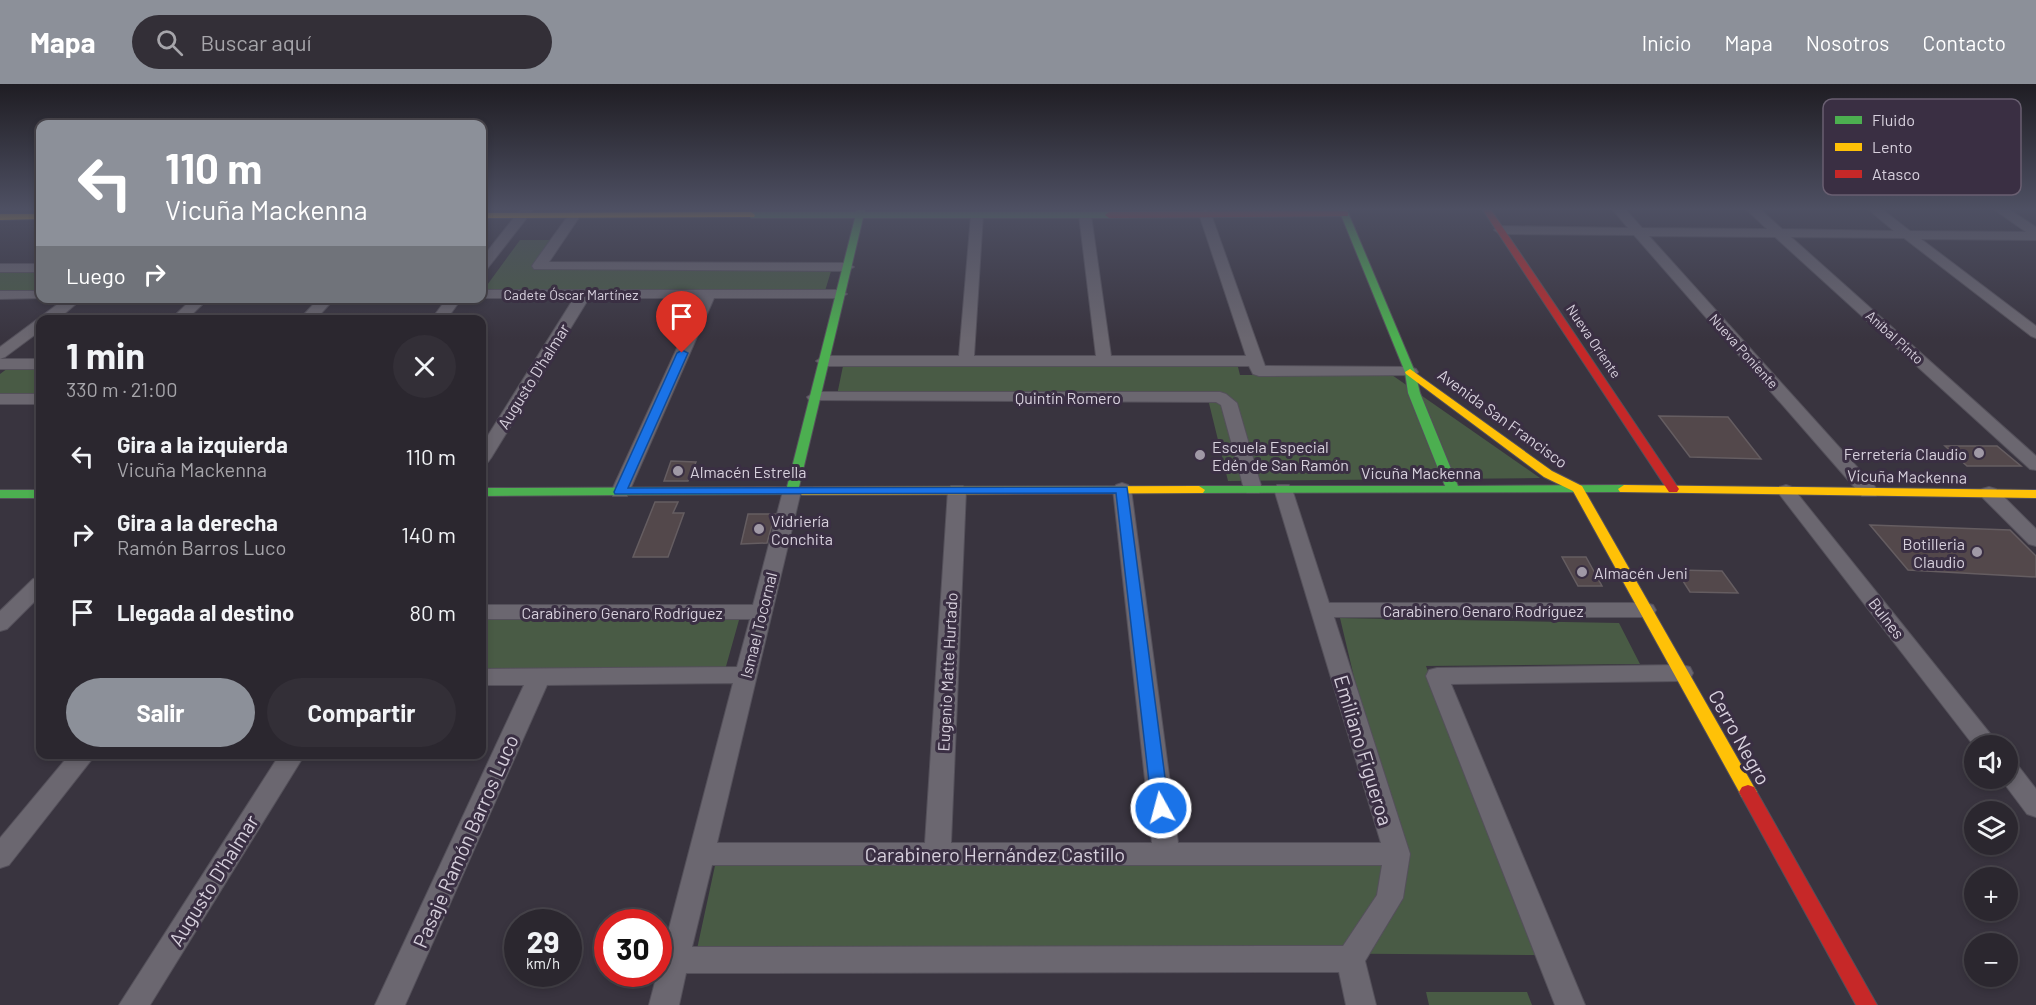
<!DOCTYPE html>
<html lang="es">
<meta charset="utf-8">
<style>
body{margin:0;font-family:Barlow,sans-serif;background:#332f37;color:#f1f3f6;height:100vh;display:flex;flex-direction:column;font-size:22px;white-space:nowrap}
*{box-sizing:border-box;margin:0}
p{font-size:20px;color:#a6a5aa}
.icon{flex:none;width:33px;height:33px;fill:none;stroke:currentColor;stroke-width:2;stroke-linecap:round;stroke-linejoin:round}
.map{position:relative;flex:1;overflow:hidden}
.side{position:absolute;left:36px;top:231px;width:450px;height:444px;display:flex;flex-direction:column;background:#2b272f;border-radius:12px;box-shadow:0 3px 9px #0003,0 0 0 2px #47444b}
.side>*{flex:none}
.top-card{position:absolute;left:36px;top:36px;width:450px;height:183px;border-radius:12px;box-shadow:0 3px 9px #0003,0 0 0 2px #47444b;background:#8c9099;color:#fff;overflow:hidden}
.buttons{position:absolute;left:1964px;top:651px;display:grid;gap:12px}
.buttons a{display:grid;place-items:center;width:54px;height:54px;border-radius:50%;background:#2b272f;box-shadow:0 3px 9px #0003,0 0 0 2px #47444b;font-size:30px}
.speed{position:absolute;left:504px;top:825px;display:flex;gap:12px;font-size:30px;font-weight:700;text-align:center}
.speed>*{display:grid;place-content:center;width:78px;height:78px;border-radius:50%;background:#2b272f;box-shadow:0 3px 9px #0003,0 0 0 2px #47444b;line-height:1}
.speed small{font-size:15px;font-weight:400}
.speed .limit{border:9px solid #d22;background:#fff;color:#111}
.pin{position:absolute;display:grid;place-items:center;width:51px;height:51px;color:#fff;margin:-62px -26px;border-radius:50% 50% 50% 0;rotate:-45deg;box-shadow:0 0 6px #0007}
.pin .icon{rotate:45deg}
.me{position:absolute;width:66px;margin:-33px;rotate:353deg;stroke-linejoin:round;filter:drop-shadow(0 0 4px #0008)}
.turn{display:flex;align-items:center;gap:21px;height:126px;padding:0 30px;font-size:27px}
.turn .icon{width:78px;height:78px;stroke-width:2.5}
.turn b{display:block;font-size:42px;line-height:51px}
.then{display:flex;align-items:center;height:57px;padding:0 30px;background:#0003;gap:12px;font-size:22px}
.round{display:grid;place-items:center;flex:none;width:63px;height:63px;border-radius:32px;background:#332f37}
.summary{display:flex;align-items:center;justify-content:space-between;height:102px;padding:0 30px}
h1{font-size:36px;font-weight:700;line-height:45px}
.button{display:flex;gap:12px;margin-top:auto;padding:12px 30px}
.button a{flex:1;height:69px;border-radius:36px;background:#8c9099;color:#fff;font-size:24px;font-weight:700;line-height:69px;text-align:center}
.button a+a{background:#332f37;color:#f1f3f6}
ul{padding:0;list-style:none}
li{display:flex;align-items:center;gap:18px;height:78px;padding:0 30px}
li div{flex:1}
li b{display:block;font-size:22px}
li em{font-style:normal}
header{display:flex;align-items:center;gap:36px;box-sizing:border-box;height:84px;padding:0 30px;background:#8c9099;color:#fff}
header strong{font-size:28px}
nav{display:flex;gap:33px;margin-inline-start:auto;font-size:21px}
.search{width:420px;height:54px;background:#332f37;display:flex;align-items:center;gap:15px;box-sizing:border-box;padding:0 21px;border-radius:33px;color:#a6a5aa;font-size:22px}
.map>svg:first-child{display:block}
.green{fill:#495b45}
.building{fill:#53484b;stroke:#655d61;stroke-width:1.5}
.lines{fill:none;stroke-linecap:round;stroke-linejoin:round}
.street-casing{stroke:#54505a;stroke-width:2}
.fast-casing{stroke:#54505a;stroke-width:2}
.slow-casing{stroke:#54505a;stroke-width:2}
.jam-casing{stroke:#54505a;stroke-width:2}
.street{fill:#6b6770;fill-rule:evenodd}
.fast{fill:#4caf50;fill-rule:evenodd}
.slow{fill:#ffc107;fill-rule:evenodd}
.jam{fill:#c62828;fill-rule:evenodd}
.route{fill:#1a73e8;stroke:#114b97;stroke-width:1.5}
.poi-dot{fill:#a099a6;stroke:#3a2f43;stroke-width:2}
.labels{text-anchor:middle;dominant-baseline:central;stroke-width:6;stroke-linejoin:round;paint-order:stroke}
.far-street-label{font-size:14px;fill:#d7d0dd;stroke:#3a2f43}
.street-label{font-size:16px;fill:#d7d0dd;stroke:#3a2f43}
.poi-label{font-size:16px;fill:#d7d0dd;stroke:#3a2f43;text-anchor:start}
.near-street-label{font-size:20px;fill:#d7d0dd;stroke:#3a2f43}
.key{fill:#3a2f43;stroke:#695f71;stroke-width:1.5}
.key-label{font-size:16px;fill:#d7d0dd}
</style>
<header>
<strong>Mapa</strong>
<div class="search"><svg class="icon" aria-label="search" viewBox="0 0 24 24"><circle cx="10" cy="10" r="6"/><path d="M15 15l6 6"/></svg>Buscar aquí</div>
<nav><a>Inicio</a><a>Mapa</a><a>Nosotros</a><a>Contacto</a></nav>
</header>
<div class="map">
<svg width="2036" height="921" viewBox="0 0 2036 921">
<rect width="100%" height="100%" fill="#39343f"/>
<!-- green -->
<path class="green" d="M520,156H554L533,184H832L825,207L482,208Z
M0,189H40V207H0Z
M843,282L1238,283L1240,291H1392L1540,394L1228,397L1207,311H837Z
M8,284H40V311H0V290Z
M1340,534L1619,539L1640,580L1426,582L1538,871L697,865L716,777L1397,774Z
M482,536H739L725,586L482,585Z
M1426,908H1527L1532,921H1429Z"/>
<!-- building -->
<path class="building" d="M1659,332L1728,333L1761,375L1690,373Z
M1945,362H1997L2021,382H1967Z
M671,377L696,378L688,397H664Z
M655,418H678L673,429H684L668,473H633Z
M748,430H775L767,459L741,460Z
M1870,441L2010,446L2036,472V493L1908,486Z
M1562,473H1586L1602,502H1578Z
M1676,486L1722,487L1738,509L1690,508Z"/>
<g class="lines">
<defs>
<path id="street" d="M520,126H533L487,185L482,186V174Z
M1205,126L1211,130L1265,282L1410,283L1416,285L1418,288L1416,291L1259,292L1253,290L1249,282H824L816,277L824,272H959L971,131L977,127L983,131L974,272H1096L1079,131L1085,127L1091,131L1111,272H1246L1199,130Z
M1613,126H1626L1642,144L1767,145L1747,126H1761L1782,145L1894,147L1869,126H1883L1910,147L2026,148L1995,126H2010L2036,143V156L1921,155L2036,242V254L2031,252L1904,154L1791,153L2036,372V386L2030,385L1775,153L1649,152L1876,404L1878,408L1876,412H1862L1634,151L1500,150L1494,146L1500,142L1628,144Z
M574,128L580,132L549,178L847,179L854,183L847,187L534,185L532,182L534,179L570,129Z
M0,180H40V188H0Z
M482,206H840L847,210L840,214H714L629,408L627,412H613L611,408L700,214H589L491,374L488,378L482,379V361L574,214H482Z
M0,207H40V214H43L0,215Z
M66,214H83L57,236H40V247L5,273L0,275V263Z
M193,214H209L186,236H170Z
M319,214H335L315,236H299Z
M447,214H462L446,236H431Z
M0,275H40V285H0Z
M815,308H1220L1226,310L1237,319L1262,405L1259,409H1247L1244,405L1221,321L1216,318L809,316L807,313Z
M0,310H40V320H0Z
M1122,399L1128,401L1131,405L1178,759H1381L1274,405L1277,401H1289L1292,405L1329,519H1646L1653,521L1656,526L1653,531L1646,533H1334L1410,770L1403,814L1365,877L1376,921H1346L1339,888L686,889L679,921H649L733,599L547,601L405,921H375L524,601H482V585L737,583L750,535H482V521H753L783,407L786,403H798L801,407L717,759H925L948,406L951,402H963L966,406L951,759H1152L1113,405L1116,401ZM712,781H1382L1377,811L1343,862L692,863Z
M1786,401L1792,403L2000,662H1974L1780,411L1777,407L1780,403Z
M1989,403L1996,405L2036,445V462L2029,460L1982,413L1980,409L1982,405Z
M40,493V512L7,545L0,547V527L33,495Z
M1682,581L1690,583L1693,589L1690,595L1682,597L1451,600L1585,921H1555L1426,592L1429,586L1437,584Z
M70,670H96L9,781L0,784V754Z
M280,670H305L150,921H119Z
M2007,676L2016,679L2036,705V733L2027,730L2000,694H2007Z"/>
<path id="fast" d="M857,126H865V128H1109L1113,131L1109,134H863L799,403L806,404L808,407L806,410L482,412V404L787,403L855,134H751L747,131L751,128H856Z
M1339,126H1347L1415,288L1420,309L1458,402L1624,401L1630,405L1628,408L1195,409L1193,406L1195,403L1199,402H1445L1408,309L1405,288Z
M0,406H40V414H0Z"/>
<path id="slow" d="M751,128L755,131L754,133L482,134V129Z
M0,130H40V135L0,136Z
M1410,285L1552,387L1582,402L1754,703L1757,708L1754,713L1748,715L1742,713L1573,407L1544,393L1406,290L1405,288Z
M1624,401L2036,406V414L1620,408L1618,405Z
M1199,402L1205,406L1203,409L802,411L796,407L802,403Z"/>
<path id="jam" d="M1483,126H1491L1679,405L1677,408H1669Z
M1345,127L1348,128V132L1109,134L1105,131L1109,128Z
M1748,701L1754,703L1877,921H1856L1739,708L1742,703Z"/>
</defs>
<!-- street casing -->
<use href="#street" class="street-casing"/>
<!-- fast casing -->
<use href="#fast" class="fast-casing"/>
<!-- slow casing -->
<use href="#slow" class="slow-casing"/>
<!-- jam casing -->
<use href="#jam" class="jam-casing"/>
<!-- street -->
<use href="#street" class="street"/>
<!-- fast -->
<use href="#fast" class="fast"/>
<!-- slow -->
<use href="#slow" class="slow"/>
<!-- jam -->
<use href="#jam" class="jam"/>
</g>
<!-- sky -->
<linearGradient id="sky" x2="0" y2="1"><stop stop-color="#1f1d23"/><stop offset="0.49" stop-color="#4e5063"/><stop offset="1" stop-color="#4e5063" stop-opacity="0"/></linearGradient>
<rect width="2036" height="255" fill="url(#sky)"/>
<!-- route -->
<path class="route" d="M682,266L688,269L628,404L1127,403L1169,724L1167,730L1161,732L1154,730L1152,724L1116,409L615,410L614,408L677,269Z"/>
<!-- markers -->
<g class="poi-dot">
<circle cx="1979" cy="369" r="6"/>
<circle cx="1200" cy="371" r="6"/>
<circle cx="678" cy="387" r="6"/>
<circle cx="759" cy="445" r="6"/>
<circle cx="1977" cy="468" r="6"/>
<circle cx="1582" cy="488" r="6"/>
</g>
<g class="labels">
<!-- far-street labels -->
<g class="far-street-label">
<text x="571" y="210">Cadete Óscar Martínez</text>
<text transform="translate(1895 253) rotate(42)">Aníbal Pinto</text>
<text transform="translate(1594 257) rotate(56)">Nueva Oriente</text>
<text transform="translate(1744 267) rotate(48)">Nueva Poniente</text>
</g>
<!-- street labels -->
<g class="street-label">
<text transform="translate(533 292) rotate(-58)">Augusto D'halmar</text>
<text x="1068" y="313">Quintín Romero</text>
<text transform="translate(1503 334) rotate(36)">Avenida San Francisco</text>
<text x="1421" y="388">Vicuña Mackenna</text>
<text transform="translate(1907 392) rotate(1)">Vicuña Mackenna</text>
<text x="1483" y="526">Carabinero Genaro Rodríguez</text>
<text x="622" y="528">Carabinero Genaro Rodríguez</text>
<text transform="translate(1887 534) rotate(52)">Bulnes</text>
<text transform="translate(758 541) rotate(-76)">Ismael Tocornal</text>
<text transform="translate(947 588) rotate(-87)">Eugenio Matte Hurtado</text>
</g>
<!-- poi labels -->
<g class="poi-label">
<text x="1212" y="362">Escuela Especial<tspan x="1212" dy="18">Edén de San Ramón</tspan></text>
<text x="1967" y="369" text-anchor="end">Ferretería Claudio</text>
<text x="690" y="387">Almacén Estrella</text>
<text x="771" y="436">Vidriería<tspan x="771" dy="18">Conchita</tspan></text>
<text x="1965" y="459" text-anchor="end">Botilleria<tspan x="1965" dy="18">Claudio</tspan></text>
<text x="1594" y="488">Almacén Jeni</text>
</g>
<!-- near-street labels -->
<g class="near-street-label">
<text transform="translate(1740 653) rotate(61)">Cerro Negro</text>
<text transform="translate(1364 666) rotate(73)">Emiliano Figueroa</text>
<text transform="translate(465 757) rotate(-66)">Pasaje Ramón Barros Luco</text>
<text x="995" y="770">Carabinero Hernández Castillo</text>
<text transform="translate(213 796) rotate(-58)">Augusto D'halmar</text>
</g>
</g>
<!-- legend -->
<rect x="1823" y="15" width="198" height="96" rx="9" class="key"/>
<rect x="1835" y="32" width="27" height="8" fill="#4caf50"/>
<rect x="1835" y="59" width="27" height="8" fill="#ffc107"/>
<rect x="1835" y="86" width="27" height="8" fill="#c62828"/>
<g class="key-label">
<text x="1872" y="42">Fluido</text>
<text x="1872" y="69">Lento</text>
<text x="1872" y="96">Atasco</text>
</g>
</svg>
<div class="buttons">
<a><svg class="icon" aria-label="sound" viewBox="0 0 24 24"><path d="M4 9h4l5-4v14l-5-4H4zM17 9q2 3 0 6"/></svg></a>
<a><svg class="icon" aria-label="layers" viewBox="0 0 24 24"><path d="M12 4l9 5-9 5-9-5zM3 14l9 5 9-5"/></svg></a>
<a>+</a>
<a>−</a>
</div>
<div class="speed"><div>29<small>km/h</small></div><div class="limit">30</div></div>
<div class="pin" style="left:682px;top:269px;background:#d93025"><svg class="icon" aria-label="arrive" viewBox="0 0 24 24"><path d="M6 21V4h12l-3 4 3 4H6"/></svg></div>
<svg class="me" style="left:1161px;top:724px" viewBox="-20 -20 40 40"><circle r="17" fill="#1a73e8" stroke="#fff" stroke-width="3"/><path d="M0-11L8 9 0 5-8 9z" fill="#fff"/></svg>
<div class="top-card">
<div class="turn"><svg class="icon" aria-label="left" viewBox="0 0 24 24"><path d="M17 20v-9H6M10 6l-5 5 5 5"/></svg><div><b>110 m</b>Vicuña Mackenna</div></div>
<div class="then">Luego<svg class="icon" aria-label="right" viewBox="0 0 24 24"><path d="M7 20v-9h11M14 6l5 5-5 5"/></svg></div>
</div>
<section class="side">
<div class="summary"><div><h1>1 min</h1><p>330 m · 21:00</p></div><a class="round"><svg class="icon" aria-label="close" viewBox="0 0 24 24"><path d="M6 6l12 12M18 6L6 18"/></svg></a></div>
<ul>
<li><svg class="icon" aria-label="left" viewBox="0 0 24 24"><path d="M17 20v-9H6M10 6l-5 5 5 5"/></svg><div><b>Gira a la izquierda</b><p>Vicuña Mackenna</p></div><em>110 m</em></li>
<li><svg class="icon" aria-label="right" viewBox="0 0 24 24"><path d="M7 20v-9h11M14 6l5 5-5 5"/></svg><div><b>Gira a la derecha</b><p>Ramón Barros Luco</p></div><em>140 m</em></li>
<li><svg class="icon" aria-label="arrive" viewBox="0 0 24 24"><path d="M6 21V4h12l-3 4 3 4H6"/></svg><div><b>Llegada al destino</b></div><em>80 m</em></li>
</ul>
<div class="button"><a>Salir</a><a>Compartir</a></div>
</section>
</div>
